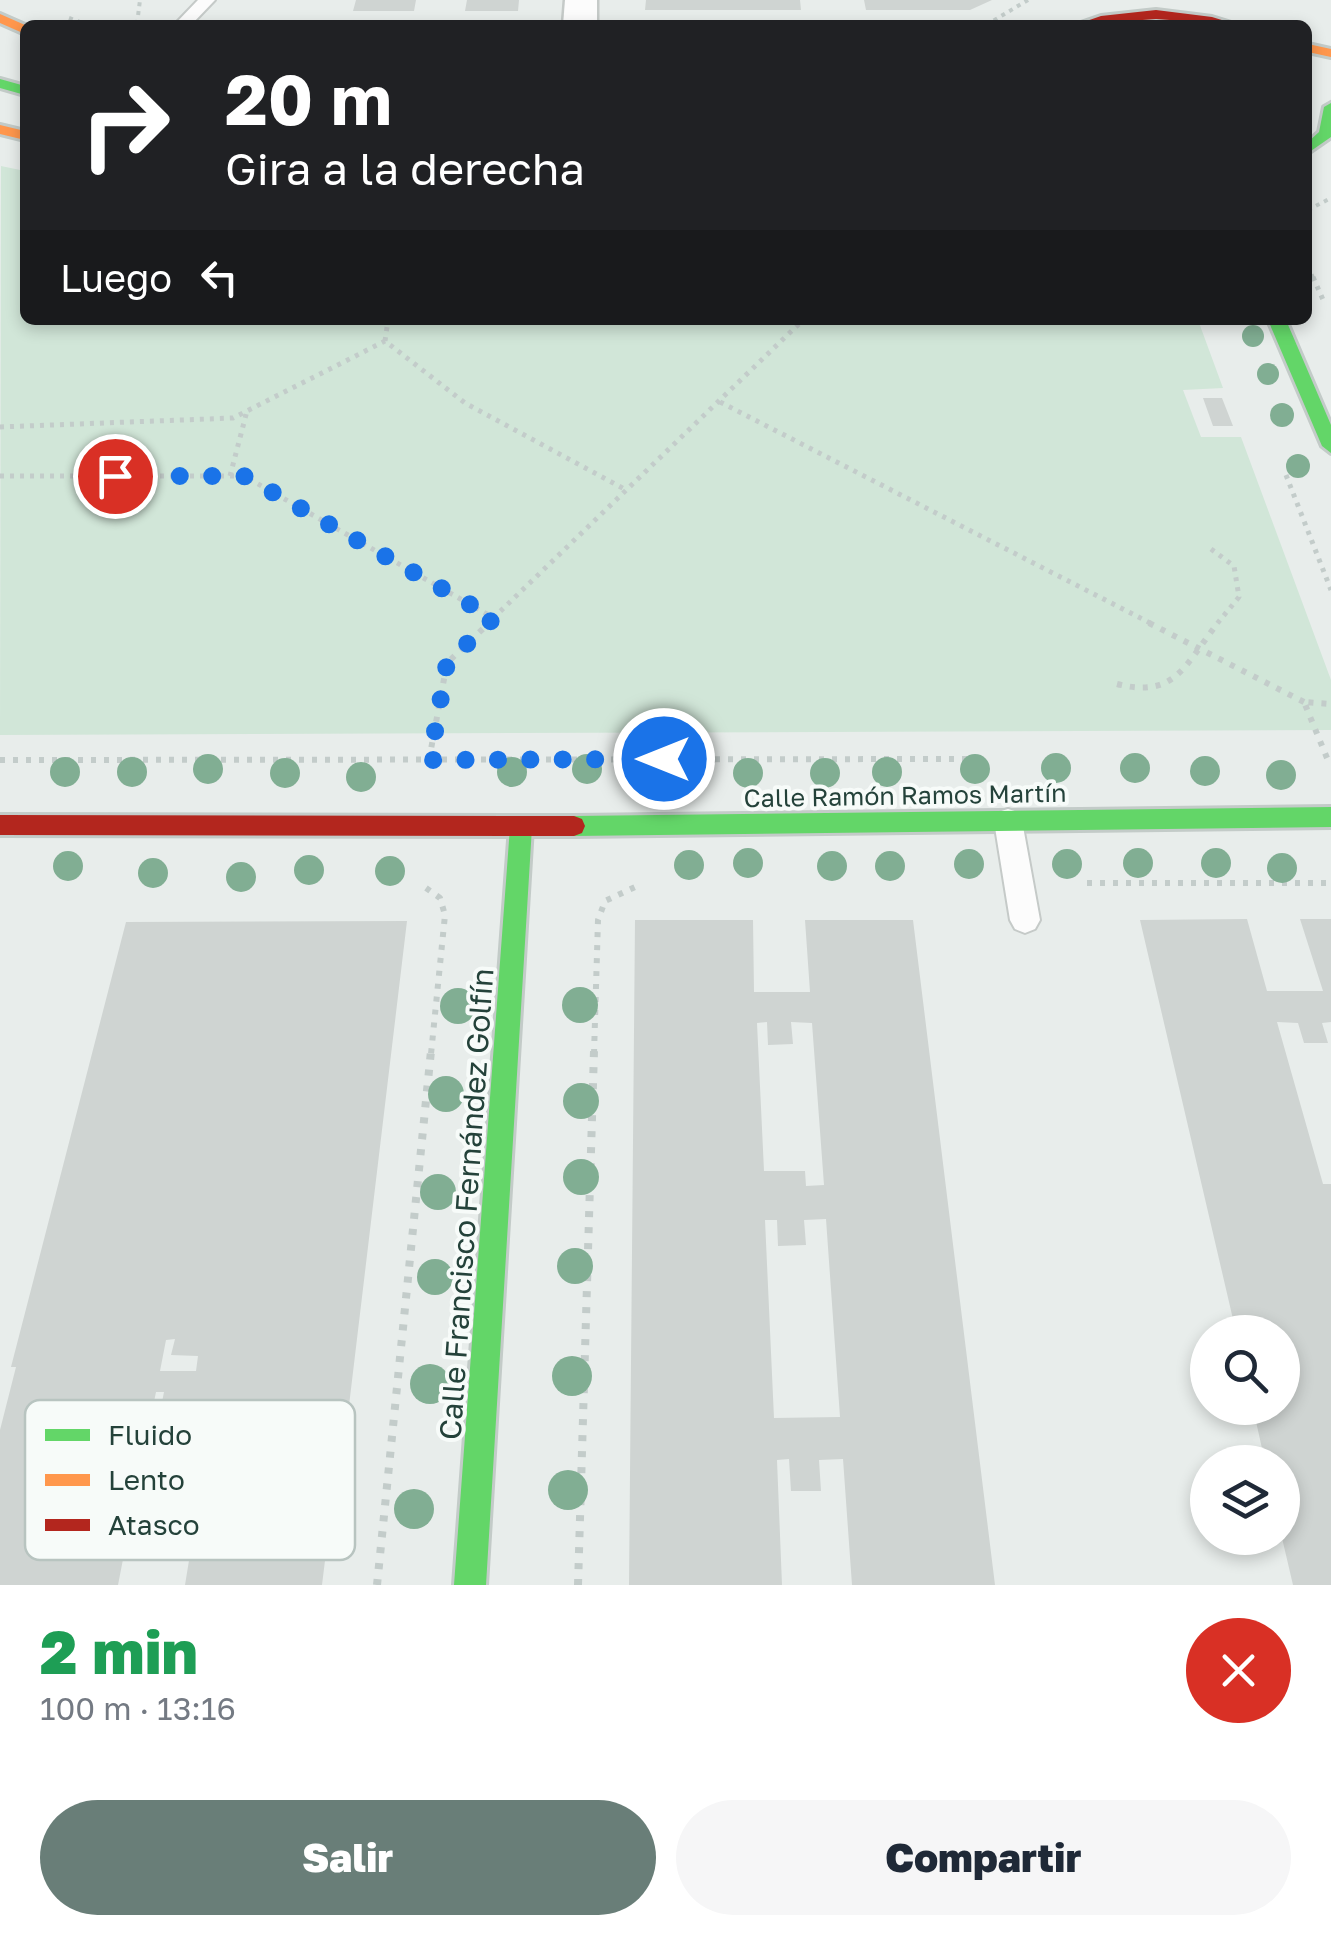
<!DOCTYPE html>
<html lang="es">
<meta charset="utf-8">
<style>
body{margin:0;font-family:"Golos Text",sans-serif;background:#f6f6f7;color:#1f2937;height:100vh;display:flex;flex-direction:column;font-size:38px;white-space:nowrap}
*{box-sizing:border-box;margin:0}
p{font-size:32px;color:#747a83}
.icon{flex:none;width:55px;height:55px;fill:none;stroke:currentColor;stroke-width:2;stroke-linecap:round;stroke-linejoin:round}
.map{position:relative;height:1585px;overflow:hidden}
.drawer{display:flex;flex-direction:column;background:#fff;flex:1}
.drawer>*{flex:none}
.guide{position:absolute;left:20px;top:20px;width:1292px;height:305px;border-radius:15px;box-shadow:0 5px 15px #0003;background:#202124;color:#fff;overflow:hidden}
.tools{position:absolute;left:1190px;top:1315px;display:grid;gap:20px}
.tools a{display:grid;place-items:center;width:110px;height:110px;border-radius:50%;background:#fff;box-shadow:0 5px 15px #0003;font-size:50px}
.pin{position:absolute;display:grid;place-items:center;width:85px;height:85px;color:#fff;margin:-42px;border:5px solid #fff;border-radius:50%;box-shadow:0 2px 10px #0007}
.me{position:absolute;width:110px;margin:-55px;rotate:270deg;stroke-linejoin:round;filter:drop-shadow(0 0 8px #0008)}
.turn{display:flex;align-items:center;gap:35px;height:210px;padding:0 40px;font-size:45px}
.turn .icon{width:130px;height:130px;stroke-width:2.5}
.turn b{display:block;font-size:70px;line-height:85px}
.then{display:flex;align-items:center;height:95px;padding:0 40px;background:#0003;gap:20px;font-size:38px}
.round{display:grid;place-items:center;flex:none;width:105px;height:105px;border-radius:52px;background:#f6f6f7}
.head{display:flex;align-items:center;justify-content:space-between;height:170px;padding:0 40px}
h1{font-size:60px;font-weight:800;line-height:75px;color:#1e9e55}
.primary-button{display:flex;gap:20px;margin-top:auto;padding:20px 40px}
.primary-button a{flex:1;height:115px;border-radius:60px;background:#697e78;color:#fff;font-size:40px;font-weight:800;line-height:115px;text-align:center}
.primary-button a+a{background:#f6f6f7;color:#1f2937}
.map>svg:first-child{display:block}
.green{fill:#d1e6d8}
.building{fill:#cfd4d2;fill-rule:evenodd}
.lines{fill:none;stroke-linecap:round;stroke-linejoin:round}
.lane-casing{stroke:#c5cac8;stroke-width:4}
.street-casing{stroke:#c5cac8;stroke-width:5}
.fast-casing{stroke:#c3cbc8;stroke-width:6}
.slow-casing{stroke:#c3cbc8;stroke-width:6}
.jam-casing{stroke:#c3cbc8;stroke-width:6}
.path-far3{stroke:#c3ccca;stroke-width:4;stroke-dasharray:4 5;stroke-linecap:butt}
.path-far2{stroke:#c3ccca;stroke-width:5;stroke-dasharray:4 6;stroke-linecap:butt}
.path-far1{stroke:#c3ccca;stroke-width:6;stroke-dasharray:5 8;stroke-linecap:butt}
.path{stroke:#c3ccca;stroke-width:8;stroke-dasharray:6 10;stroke-linecap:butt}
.lane{fill:#fcfcfc;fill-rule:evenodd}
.street{fill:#fcfcfc;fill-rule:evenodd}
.fast{fill:#63d668;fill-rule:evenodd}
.slow{fill:#ff974d;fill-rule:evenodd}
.jam{fill:#b3261e;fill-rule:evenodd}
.tree{fill:#81ae93}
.route{stroke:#1a73e8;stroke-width:18;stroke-dasharray:0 32.4}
.labels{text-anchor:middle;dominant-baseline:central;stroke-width:8;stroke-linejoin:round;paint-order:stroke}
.street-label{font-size:25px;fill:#24423a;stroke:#f7fbf9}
.near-street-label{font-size:30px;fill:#24423a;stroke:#f7fbf9}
.key{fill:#f7fbf9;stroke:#b8c4c0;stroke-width:2.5}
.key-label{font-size:28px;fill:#24423a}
</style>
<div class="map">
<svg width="1331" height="1585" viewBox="0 0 1331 1585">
<rect width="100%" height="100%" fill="#e8edeb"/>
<!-- green -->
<path class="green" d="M1,166L25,171V320H1198L1223,388L1183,390L1201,437H1241L1331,680V730L0,735Z"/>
<!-- building -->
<path class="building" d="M356,0H416L414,11H353Z
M467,0H519L518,11H465Z
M646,0H800L801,10H645Z
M864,0H992L970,10H866Z
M1203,398H1222L1233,426H1213Z
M1247,919L1267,991H1323L1300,919H1331V1022L1322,1023L1328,1043H1304L1298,1023L1277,1022L1323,1184H1331V1585H1293L1282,1538V1462H1265L1253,1408H1282V1332H1236L1140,920Z
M635,920H753L754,992H810L805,920H913L995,1585H852L843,1459L819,1460L821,1491H791L789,1459L777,1460L782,1585H629ZM767,1022L768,1045L793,1044L791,1022L812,1023L824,1185L806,1186L805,1171H764L757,1023ZM826,1219L840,1417L774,1418L765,1220H777L778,1246L806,1245L804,1220Z
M407,921L345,1439H340L322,1585H185L193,1536L132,1513L118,1585H0V1430L16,1367H11L126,922ZM175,1339L171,1355L198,1356L196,1371H160L166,1340ZM156,1392H164L157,1427H213L199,1513L136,1490Z"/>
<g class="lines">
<defs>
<path id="lane" d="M198,0H215L191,25H174Z
M1008,809L1018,812L1022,821L1040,920L1035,929L1025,933L1015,929L1010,920L994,821L998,812Z"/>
<path id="street" d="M565,0H597V25H563Z"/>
<path id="fast" d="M0,79L25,86V95L0,88Z
M1331,103V137L1308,153V142L1319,132L1324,107Z
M1268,320H1286L1331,425V453L1322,446Z
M1331,807V827L574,836L566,833L563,826L566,819L574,816Z
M521,817L529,820L532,827L486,1585H454L510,827L513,820Z"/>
<path id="slow" d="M0,14L25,25V34L0,23Z
M1308,44L1331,49V57L1308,52Z
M0,125L25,131V140L0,134Z"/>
<path id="jam" d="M1156,10L1212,17L1238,25L1156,19L1075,25L1101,16Z
M0,815L574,816L582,819L585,826L582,833L574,836L0,835Z"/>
</defs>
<!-- lane casing -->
<use href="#lane" class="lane-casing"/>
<!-- street casing -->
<use href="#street" class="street-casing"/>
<!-- fast casing -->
<use href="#fast" class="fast-casing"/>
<!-- slow casing -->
<use href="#slow" class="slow-casing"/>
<!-- jam casing -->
<use href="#jam" class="jam-casing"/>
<!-- path-far3 -->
<path class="path-far3" d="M69,18L88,25
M137,24L140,0
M986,25L1028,0
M1308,210L1331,198
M1308,266L1314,280"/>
<!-- path-far2 -->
<path class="path-far2" d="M1313,277L1324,302
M385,341L388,320
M720,402L1154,625
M0,427L233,418L385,341L465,403L628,491
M1286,475L1331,590
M0,476H244L494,618
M230,476L247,411
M1211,549L1234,566L1239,597L1216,625
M486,625L803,320"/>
<!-- path-far1 -->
<path class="path-far1" d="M1149,623L1304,702
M1117,684C1176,699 1185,664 1218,623
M1327,758L1304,702L1331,704
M0,760L985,759
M429,760L447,663L489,623
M1087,883H1331
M426,888L440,898L445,915L431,1054
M594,1054L598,920L605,901L635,887"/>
<!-- path -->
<path class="path" d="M377,1585L431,1051
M578,1585L594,1051"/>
<!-- lane -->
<use href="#lane" class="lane"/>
<!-- street -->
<use href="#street" class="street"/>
<!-- fast -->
<use href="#fast" class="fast"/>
<!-- slow -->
<use href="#slow" class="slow"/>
<!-- jam -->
<use href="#jam" class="jam"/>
</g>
<!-- trees -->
<g class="tree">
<circle cx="1253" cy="336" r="11"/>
<circle cx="1268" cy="374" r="11"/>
<circle cx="1282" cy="415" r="12"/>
<circle cx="1298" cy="466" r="12"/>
<circle cx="1056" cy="768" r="15"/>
<circle cx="1135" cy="768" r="15"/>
<circle cx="208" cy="769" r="15"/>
<circle cx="587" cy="769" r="15"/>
<circle cx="975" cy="769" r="15"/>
<circle cx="691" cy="770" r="15"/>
<circle cx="1205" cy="771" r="15"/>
<circle cx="65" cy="772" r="15"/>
<circle cx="132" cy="772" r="15"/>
<circle cx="512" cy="772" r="15"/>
<circle cx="887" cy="772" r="15"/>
<circle cx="285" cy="773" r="15"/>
<circle cx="748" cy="773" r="15"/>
<circle cx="825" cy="773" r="15"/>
<circle cx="1281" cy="775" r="15"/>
<circle cx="361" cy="777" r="15"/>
<circle cx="748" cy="863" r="15"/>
<circle cx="1138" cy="863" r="15"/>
<circle cx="1216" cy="863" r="15"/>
<circle cx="969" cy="864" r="15"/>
<circle cx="1067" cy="864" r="15"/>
<circle cx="689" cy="865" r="15"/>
<circle cx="68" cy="866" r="15"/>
<circle cx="832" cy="866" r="15"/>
<circle cx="890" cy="866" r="15"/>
<circle cx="1282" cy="868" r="15"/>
<circle cx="309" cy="870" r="15"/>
<circle cx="390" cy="871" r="15"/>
<circle cx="153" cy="873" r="15"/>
<circle cx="241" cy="877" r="15"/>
<circle cx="580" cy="1005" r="18"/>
<circle cx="458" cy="1006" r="18"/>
<circle cx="446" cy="1094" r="18"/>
<circle cx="581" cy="1101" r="18"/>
<circle cx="581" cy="1177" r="18"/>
<circle cx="438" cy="1192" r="18"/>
<circle cx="575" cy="1266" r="18"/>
<circle cx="435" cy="1277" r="18"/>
<circle cx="572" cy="1376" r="20"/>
<circle cx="430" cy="1384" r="20"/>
<circle cx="568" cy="1490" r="20"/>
<circle cx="414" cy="1509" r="20"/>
</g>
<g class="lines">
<!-- route -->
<path class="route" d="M115,476H244L494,618L447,663L430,760L664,759"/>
</g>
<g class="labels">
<!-- street labels -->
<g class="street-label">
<text transform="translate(905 795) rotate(-1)">Calle Ramón Ramos Martín</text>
</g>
<!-- near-street labels -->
<g class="near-street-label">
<text transform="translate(466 1204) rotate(-86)">Calle Francisco Fernández Golfín</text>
</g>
</g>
<!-- legend -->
<rect x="25" y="1400" width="330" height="160" rx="15" class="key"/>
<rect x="45" y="1429" width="45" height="12" fill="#63d668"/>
<rect x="45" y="1474" width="45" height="12" fill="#ff974d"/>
<rect x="45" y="1519" width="45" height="12" fill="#b3261e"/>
<g class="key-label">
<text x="108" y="1445">Fluido</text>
<text x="108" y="1490">Lento</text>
<text x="108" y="1535">Atasco</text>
</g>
</svg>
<div class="tools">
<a><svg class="icon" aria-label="search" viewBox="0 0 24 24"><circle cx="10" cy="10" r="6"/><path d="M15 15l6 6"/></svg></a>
<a><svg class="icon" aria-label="layers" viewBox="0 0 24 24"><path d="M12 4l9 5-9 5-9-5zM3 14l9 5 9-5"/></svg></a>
</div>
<div class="pin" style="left:115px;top:476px;background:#d93025"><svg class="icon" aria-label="arrive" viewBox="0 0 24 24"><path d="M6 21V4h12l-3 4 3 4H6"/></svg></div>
<svg class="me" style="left:664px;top:759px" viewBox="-20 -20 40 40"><circle r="17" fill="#1a73e8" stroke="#fff" stroke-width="3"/><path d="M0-11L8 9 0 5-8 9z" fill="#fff"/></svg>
<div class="guide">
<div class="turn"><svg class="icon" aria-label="right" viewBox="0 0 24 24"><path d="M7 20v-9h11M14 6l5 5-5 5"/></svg><div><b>20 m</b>Gira a la derecha</div></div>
<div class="then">Luego<svg class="icon" aria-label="left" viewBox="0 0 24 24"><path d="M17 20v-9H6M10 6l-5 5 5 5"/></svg></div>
</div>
</div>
<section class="drawer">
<div class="head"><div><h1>2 min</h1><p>100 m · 13:16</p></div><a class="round" style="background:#d93025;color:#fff"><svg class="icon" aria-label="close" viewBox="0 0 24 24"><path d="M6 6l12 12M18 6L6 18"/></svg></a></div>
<div class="primary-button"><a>Salir</a><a>Compartir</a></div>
</section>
